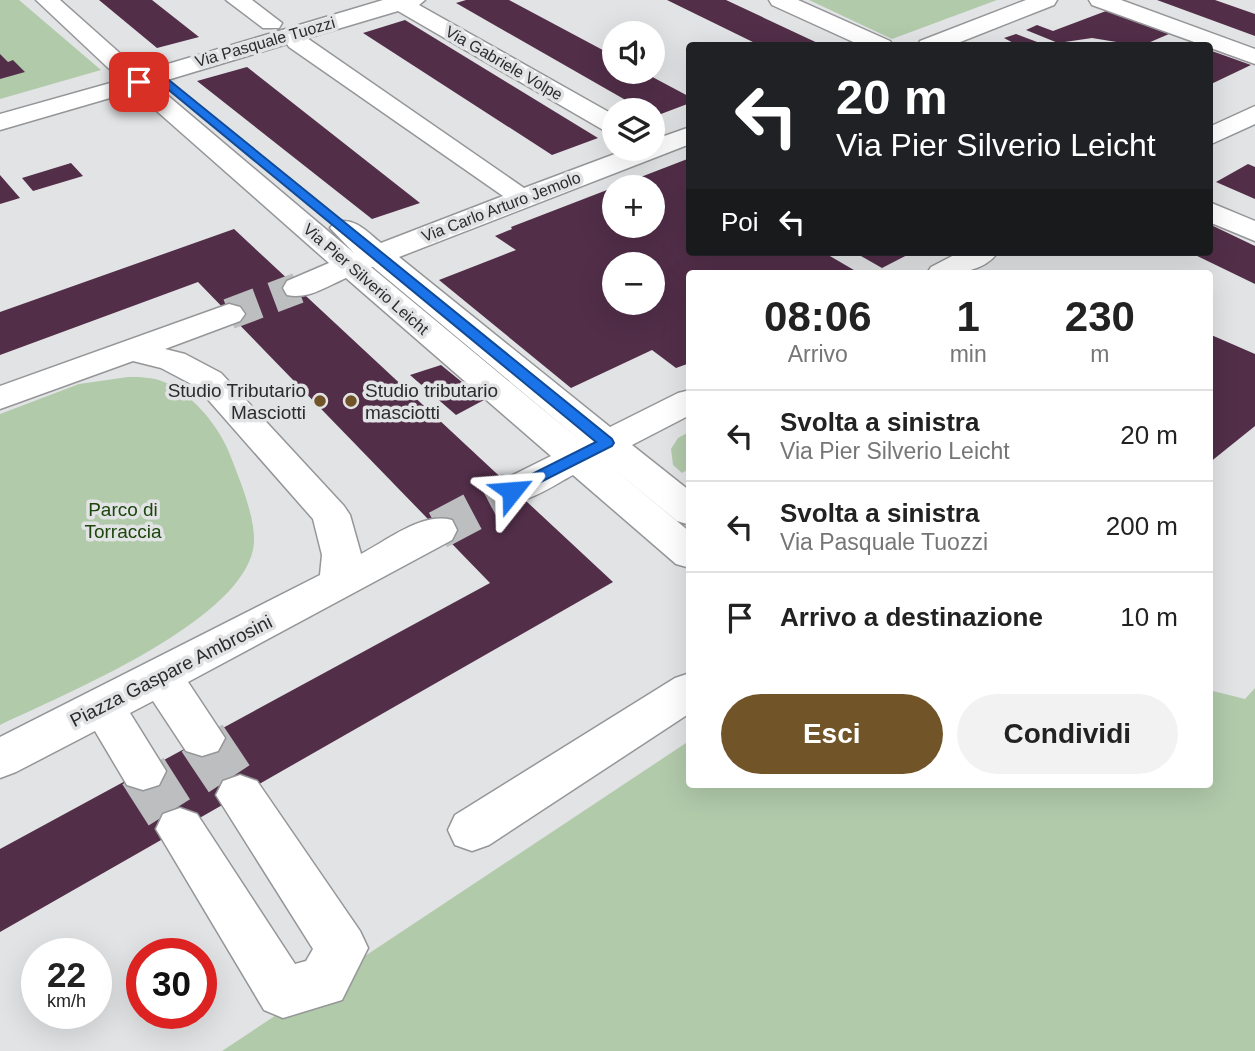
<!DOCTYPE html>
<html lang="it">
<meta charset="utf-8">
<style>
body{margin:0;font-family:Helvetica,sans-serif;background:#f2f2f2;color:#222;height:100vh;display:flex;flex-direction:column;font-size:26px;white-space:nowrap}
*{box-sizing:border-box;margin:0}
p{font-size:23px;color:#767676}
.icon{flex:none;width:38px;height:38px;fill:none;stroke:currentColor;stroke-width:2;stroke-linecap:round;stroke-linejoin:round}
.map{position:relative;flex:1;overflow:hidden}
.side{position:absolute;left:686px;top:270px;width:527px;height:518px;display:flex;flex-direction:column;background:#fff;border-radius:7px;box-shadow:0 7px 28px #0002}
.side>*{flex:none}
.guide{position:absolute;left:686px;top:42px;width:527px;height:214px;border-radius:7px;box-shadow:0 7px 28px #0002;background:#202124;color:#fff;overflow:hidden}
.controls{position:absolute;left:602px;top:21px;display:grid;gap:14px}
.controls a{display:grid;place-items:center;width:63px;height:63px;border-radius:50%;background:#fff;box-shadow:0 7px 28px #0002;font-size:35px}
.speed{position:absolute;left:21px;top:938px;display:flex;gap:14px;font-size:35px;font-weight:700;text-align:center}
.speed>*{display:grid;place-content:center;width:91px;height:91px;border-radius:50%;background:#fff;box-shadow:0 7px 28px #0002;line-height:1}
.speed small{font-size:18px;font-weight:400}
.speed .limit{border:10px solid #d22;background:#fff;color:#111}
.pin{position:absolute;display:grid;place-items:center;width:60px;height:60px;color:#fff;margin:-30px;border-radius:14px;box-shadow:0 4px 10px #0006}
.me{position:absolute;width:77px;margin:-38px;rotate:62deg;stroke-linejoin:round;filter:drop-shadow(0 0 5px #0008)}
.turn{display:flex;align-items:center;gap:24px;height:147px;padding:0 35px;font-size:32px}
.turn .icon{width:91px;height:91px;stroke-width:2.5}
.turn b{display:block;font-size:49px;line-height:60px}
.then{display:flex;align-items:center;height:66px;padding:0 35px;background:#0003;gap:14px;font-size:26px}
.eta{display:flex;justify-content:space-evenly;align-items:center;height:119px;text-align:center}
.eta b{font-size:42px;font-weight:600;line-height:49px}
.cta{display:flex;gap:14px;margin-top:auto;padding:14px 35px}
.cta a{flex:1;height:80px;border-radius:42px;background:#725429;color:#fff;font-size:28px;font-weight:600;line-height:80px;text-align:center}
.cta a+a{background:#f2f2f2;color:#222}
ul{padding:0;list-style:none}
li{display:flex;align-items:center;gap:21px;height:91px;padding:0 35px;border-top:2px solid #e0e0e0}
li div{flex:1}
li b{display:block;font-size:26px}
li em{font-style:normal}
.map>svg:first-child{display:block}
.green{fill:#b1caaa}
.building{fill:#522e49;fill-rule:evenodd}
.lines{fill:none;stroke-linecap:round;stroke-linejoin:round}
.minor-tunnel-far2{stroke:#bdbec0;stroke-width:31;stroke-dasharray:31 16;stroke-linecap:butt}
.minor-tunnel-far1{stroke:#bdbec0;stroke-width:39;stroke-dasharray:39 19;stroke-linecap:butt}
.minor-tunnel{stroke:#bdbec0;stroke-width:49;stroke-dasharray:49 24;stroke-linecap:butt}
.minor-casing{stroke:#959698;stroke-width:3}
.minor{fill:#fff;fill-rule:evenodd}
.route{fill:#1a73e8;stroke:#114b97;stroke-width:2}
.poi-dot{fill:#725429;stroke:#e2e3e5;stroke-width:2.5}
.labels{text-anchor:middle;dominant-baseline:central;stroke-width:7;stroke-linejoin:round;paint-order:stroke}
.far-street-label{font-size:16px;fill:#2b2c2d;stroke:#e2e3e5}
.poi-label{font-size:19px;fill:#2b2c2d;stroke:#e2e3e5;text-anchor:end}
.park-label{font-size:19px;fill:#1c460c;stroke:#e2e3e5}
.street-label{font-size:19px;fill:#2b2c2d;stroke:#e2e3e5}
</style>
<div class="map">
<svg width="1255" height="1051" viewBox="0 0 1255 1051">
<rect width="100%" height="100%" fill="#e2e3e5"/>
<!-- green -->
<path class="green" d="M0,0H19L101,70L0,99Z
M809,0H997L892,39Z
M128,377C140,377 152,377 164,382C191,393 217,424 228,450C238,475 255,515 254,542C250,619 62,695 0,725V414L79,384Z
M689,432V469L682,473L673,465L671,449L678,438Z
M1255,688V1051H222L689,741L690,784H1209V690L1245,699Z"/>
<!-- building -->
<path class="building" d="M99,0H152L199,37L157,48Z
M466,0H509L614,56V72H643L690,97V103L653,117V110H643L456,3Z
M667,0H726L824,46H761Z
M1157,0H1215L1255,14V36Z
M1106,11L1169,34L1141,46L1092,38L1058,43L1026,30L1037,25L1053,31Z
M405,20L598,138L552,155L363,33Z
M1016,34L1045,45V46H1019L1004,38Z
M1209,50L1251,65L1209,85Z
M0,54L8,62L13,60L25,72L0,79Z
M247,67L420,203L372,219L197,81Z
M690,158V252H823L859,273H690V363L676,368L652,350L571,388L439,280L516,250L495,236L512,229L511,227ZM614,187H653V226H614ZM614,264H653V303H614Z
M71,163L83,176L33,191L22,178Z
M1248,164L1255,167V199L1216,182Z
M0,175L20,198L0,204Z
M1209,224L1255,246V284L1189,252H1209Z
M234,229L613,582L0,932V849L490,583L198,282L0,355V312Z
M854,252H913L882,268Z
M1209,334L1255,354V426L1209,463Z
M441,365L484,400L456,415L410,375Z"/>
<g class="lines">
<!-- minor-tunnel-far2 -->
<path class="minor-tunnel-far2" d="M229,314L298,288"/>
<!-- minor-tunnel-far1 -->
<path class="minor-tunnel-far1" d="M438,530L512,491"/>
<!-- minor-tunnel -->
<path class="minor-tunnel" d="M202,738L240,795
M143,771L180,829"/>
<defs>
<path id="minor" d="M36,0H60L141,72L383,0H425L419,5L614,115V134L605,131L398,11L307,38L524,188L628,149H653V140L690,127V144L399,257L610,427L678,393L690,390V415L632,445L690,491V525L677,521L603,460L690,532V568L676,564L573,475C550,487 525,507 499,500L493,491L499,482L551,456L346,278C327,286 308,300 287,295L283,288L287,281L329,263L134,91L0,130V114L121,80ZM287,44L289,47L503,196L381,243C366,231 355,217 335,222L330,228L354,253L154,84ZM371,267H373L581,441Z
M226,0H252L282,23L279,28H263Z
M769,0H798L890,41L893,46H862L772,5Z
M1026,0H1057L1054,5L950,46H917L920,41Z
M1089,0H1121L1255,49V64L1092,5Z
M1255,106V124L1209,145V127Z
M1209,202L1255,221V241L1209,222Z
M960,252H998C982,275 951,273 927,273L931,267Z
M229,304L240,307L245,314L240,321L165,349L185,354L221,373L344,506L350,515L361,554C388,540 422,512 452,520L457,530L452,540L188,682L225,738L218,751L202,756L186,751L153,701L130,713L166,771L159,785L143,790L127,785L95,731L16,772L0,778V737L320,575L322,555L313,519L197,387L161,368L133,361L0,409V386Z
M690,673V713L489,845L472,851L455,845L448,830L455,815L675,678Z
M240,775L257,781L360,931L368,948L342,1000L283,1018L264,1010L156,829L163,814L180,808L197,814L295,964L306,961L313,949L216,795L223,781Z"/>
</defs>
<!-- minor casing -->
<use href="#minor" class="minor-casing"/>
<!-- minor -->
<use href="#minor" class="minor"/>
</g>
<!-- route -->
<path class="route" d="M159,72L612,439L614,443L612,446L517,494H506L504,491L506,487L596,442L153,77L139,78L144,82L139,85L124,75L129,72Z"/>
<!-- markers -->
<g class="poi-dot">
<circle cx="320" cy="401" r="7"/>
<circle cx="351" cy="401" r="7"/>
</g>
<g class="labels">
<!-- far-street labels -->
<g class="far-street-label">
<text transform="translate(265 42) rotate(-16)">Via Pasquale Tuozzi</text>
<text transform="translate(504 63) rotate(30)">Via Gabriele Volpe</text>
<text transform="translate(501 207) rotate(-21)">Via Carlo Arturo Jemolo</text>
<text transform="translate(366 279) rotate(41)">Via Pier Silverio Leicht</text>
</g>
<!-- poi labels -->
<g class="poi-label">
<text x="306" y="390">Studio Tributario<tspan x="306" dy="22">Masciotti</tspan></text>
<text x="365" y="390" text-anchor="start">Studio tributario<tspan x="365" dy="22">masciotti</tspan></text>
</g>
<!-- park labels -->
<g class="park-label">
<text x="123" y="509">Parco di<tspan x="123" dy="22">Torraccia</tspan></text>
</g>
<!-- street labels -->
<g class="street-label">
<text transform="translate(171 671) rotate(-27)">Piazza Gaspare Ambrosini</text>
</g>
</g>
</svg>
<div class="controls">
<a><svg class="icon" aria-label="sound" viewBox="0 0 24 24"><path d="M4 9h4l5-4v14l-5-4H4zM17 9q2 3 0 6"/></svg></a>
<a><svg class="icon" aria-label="layers" viewBox="0 0 24 24"><path d="M12 4l9 5-9 5-9-5zM3 14l9 5 9-5"/></svg></a>
<a>+</a>
<a>−</a>
</div>
<div class="speed"><div>22<small>km/h</small></div><div class="limit">30</div></div>
<div class="pin" style="left:139px;top:82px;background:#d93025"><svg class="icon" aria-label="arrive" viewBox="0 0 24 24"><path d="M6 21V4h12l-3 4 3 4H6"/></svg></div>
<svg class="me" style="left:512px;top:491px" viewBox="-20 -20 40 40"><path d="M0-17L14 15 0 8-14 15z" fill="#1a73e8" stroke="#fff" stroke-width="4"/></svg>
<div class="guide">
<div class="turn"><svg class="icon" aria-label="left" viewBox="0 0 24 24"><path d="M17 20v-9H6M10 6l-5 5 5 5"/></svg><div><b>20 m</b>Via Pier Silverio Leicht</div></div>
<div class="then">Poi<svg class="icon" aria-label="left" viewBox="0 0 24 24"><path d="M17 20v-9H6M10 6l-5 5 5 5"/></svg></div>
</div>
<section class="side">
<div class="eta">
<div><b>08:06</b><p>Arrivo</p></div>
<div><b>1</b><p>min</p></div>
<div><b>230</b><p>m</p></div>
</div>
<ul>
<li><svg class="icon" aria-label="left" viewBox="0 0 24 24"><path d="M17 20v-9H6M10 6l-5 5 5 5"/></svg><div><b>Svolta a sinistra</b><p>Via Pier Silverio Leicht</p></div><em>20 m</em></li>
<li><svg class="icon" aria-label="left" viewBox="0 0 24 24"><path d="M17 20v-9H6M10 6l-5 5 5 5"/></svg><div><b>Svolta a sinistra</b><p>Via Pasquale Tuozzi</p></div><em>200 m</em></li>
<li><svg class="icon" aria-label="arrive" viewBox="0 0 24 24"><path d="M6 21V4h12l-3 4 3 4H6"/></svg><div><b>Arrivo a destinazione</b></div><em>10 m</em></li>
</ul>
<div class="cta"><a>Esci</a><a>Condividi</a></div>
</section>
</div>
